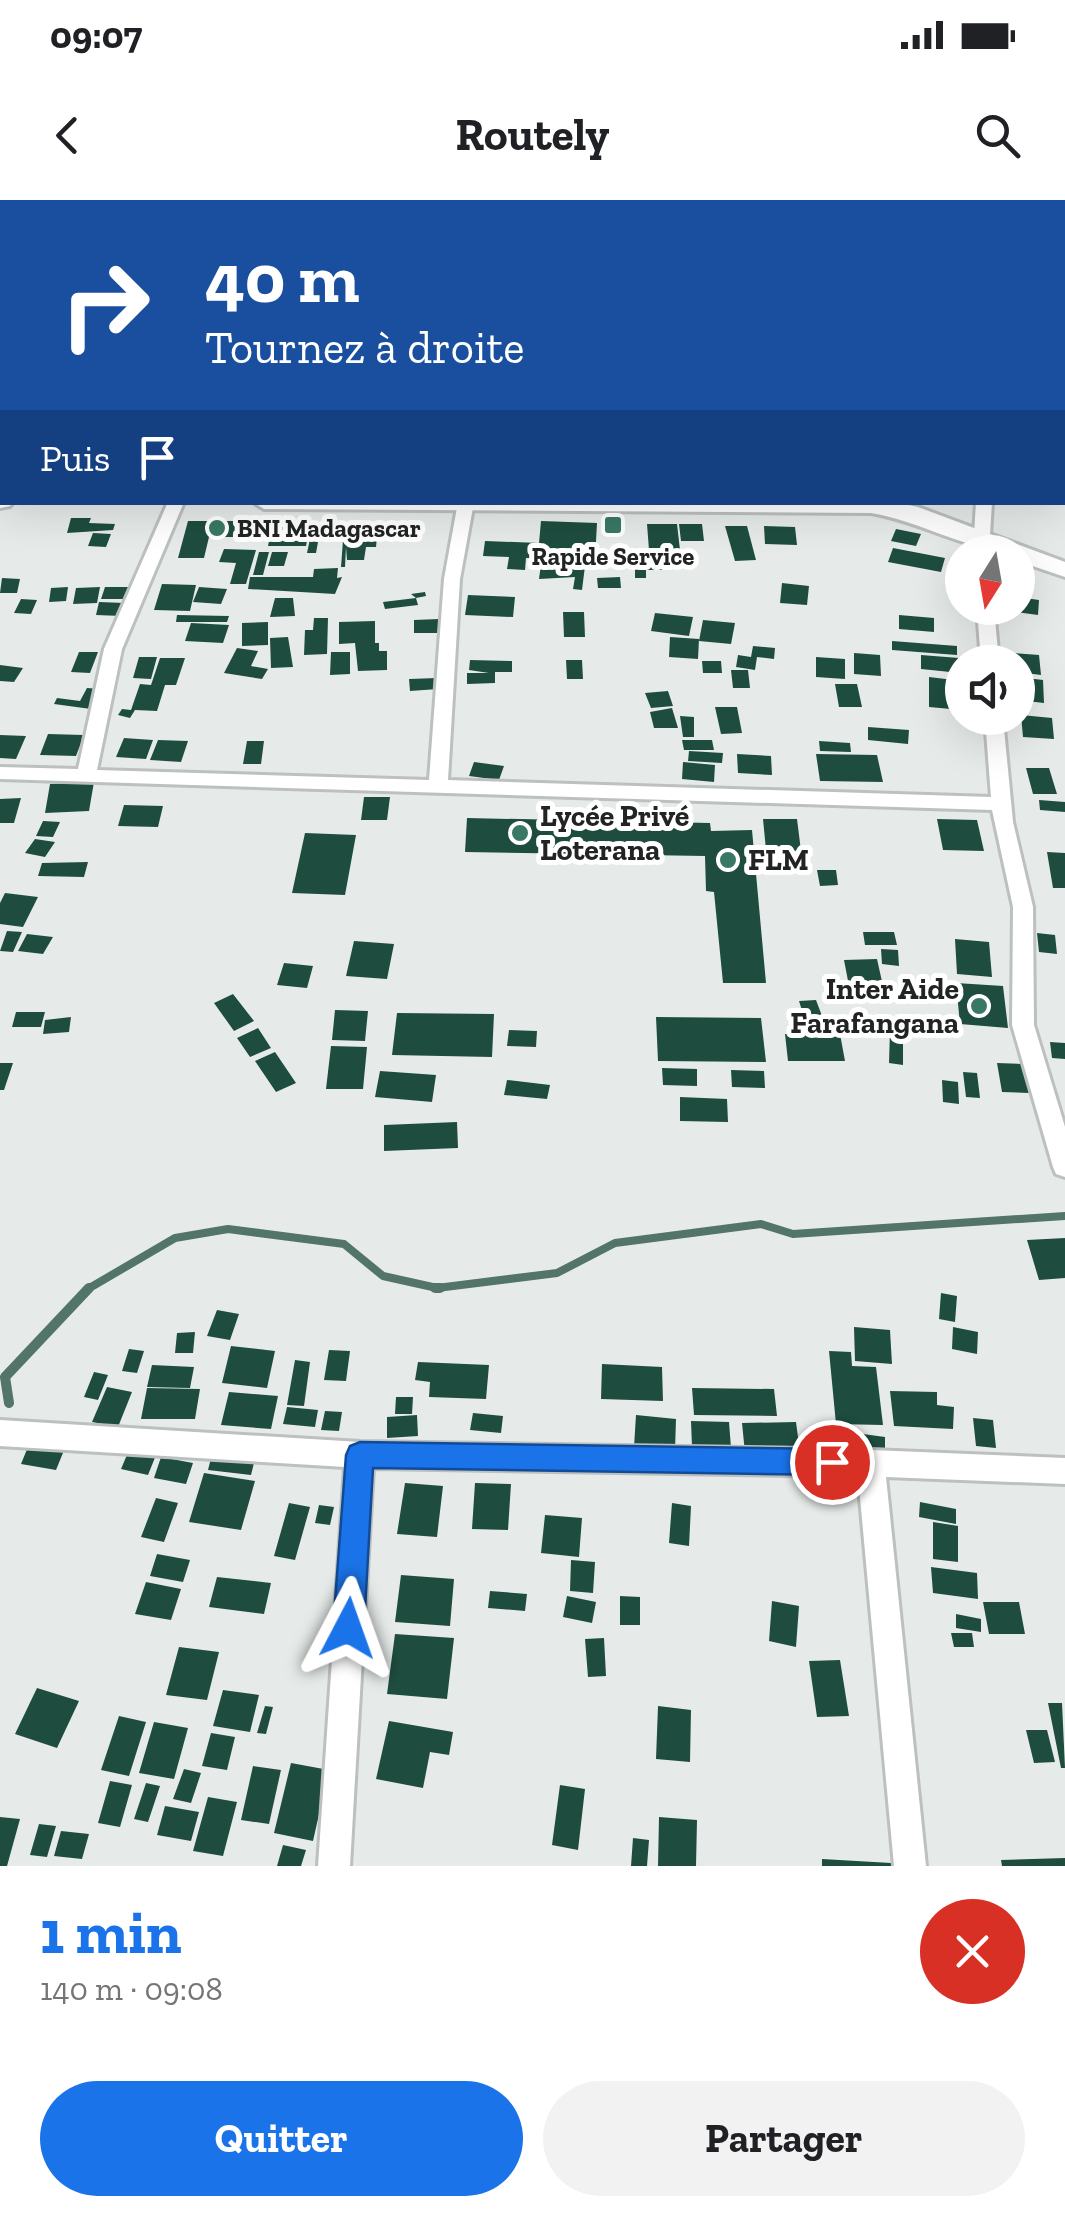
<!DOCTYPE html>
<html lang="fr">
<meta charset="utf-8">
<style>
body{margin:0;font-family:"Zilla Slab",serif;background:#f2f2f2;color:#202124;height:100vh;display:flex;flex-direction:column;font-size:38px;white-space:nowrap}
*{box-sizing:border-box;margin:0}
p{font-size:32px;color:#757577}
.icon{flex:none;width:55px;height:55px;fill:none;stroke:currentColor;stroke-width:2;stroke-linecap:round;stroke-linejoin:round}
.map{position:relative;height:1666px;overflow:hidden}
.panel{display:flex;flex-direction:column;background:#fff;flex:1}
.panel>*{flex:none}
.top-card{position:absolute;left:0px;top:0px;width:1065px;height:305px;box-shadow:0 10px 40px #0002;background:#1a4fa0;color:#fff;overflow:hidden}
.needle{width:65px;rotate:191deg}
.controls{position:absolute;left:945px;top:335px;display:grid;gap:20px}
.controls a{display:grid;place-items:center;width:90px;height:90px;border-radius:50%;background:#fff;box-shadow:0 10px 40px #0002;font-size:50px}
.pin{position:absolute;display:grid;place-items:center;width:85px;height:85px;color:#fff;margin:-42px;border:5px solid #fff;border-radius:50%;box-shadow:0 2px 10px #0007}
.me{position:absolute;width:110px;margin:-55px;rotate:4deg;stroke-linejoin:round;filter:drop-shadow(0 0 8px #0008)}
.turn{display:flex;align-items:center;gap:35px;height:210px;padding:0 40px;font-size:45px}
.turn .icon{width:130px;height:130px;stroke-width:2.5}
.turn b{display:block;font-size:70px;line-height:85px}
.then{display:flex;align-items:center;height:95px;padding:0 40px;background:#0003;gap:20px;font-size:38px}
.round{display:grid;place-items:center;flex:none;width:105px;height:105px;border-radius:52px;background:#f2f2f2}
.summary{display:flex;align-items:center;justify-content:space-between;height:170px;padding:0 40px}
h1{font-size:60px;font-weight:700;line-height:75px;color:#1a73e8}
.cta{display:flex;gap:20px;margin-top:auto;padding:20px 40px}
.cta a{flex:1;height:115px;border-radius:60px;background:#1a73e8;color:#fff;font-size:40px;font-weight:700;line-height:115px;text-align:center}
.cta a+a{background:#f2f2f2;color:#202124}
.status{display:flex;justify-content:space-between;align-items:center;height:70px;padding:0 50px;background:#fff;direction:ltr}
.status svg{height:28px;fill:currentColor}
header{display:flex;justify-content:space-between;align-items:center;height:130px;padding:0 40px;background:#fff;font-size:45px;font-weight:700}
.map>svg:first-child{display:block}
.lines{fill:none;stroke-linecap:round;stroke-linejoin:round}
.stream-far1{stroke:#527469;stroke-width:8}
.stream{stroke:#527469;stroke-width:10}
.building{fill:#1e4d3f}
.street-casing{stroke:#bcc0bf;stroke-width:6}
.secondary-casing{stroke:#bcc0bf;stroke-width:6}
.street{fill:#fff;fill-rule:evenodd}
.secondary{fill:#fff;fill-rule:evenodd}
.route{fill:#1a73e8;stroke:#114b97;stroke-width:2.5}
.poi-dot{fill:#397865;stroke:#fff;stroke-width:4}
.labels{text-anchor:middle;dominant-baseline:central;stroke-width:10;stroke-linejoin:round;paint-order:stroke}
.far-poi-label{font-size:25px;font-weight:bold;fill:#222423;stroke:#fff;text-anchor:start}
.poi-label{font-size:30px;font-weight:bold;fill:#222423;stroke:#fff;text-anchor:start}
</style>
<div class="status"><b>09:07</b><svg viewBox="0 0 49 12"><path d="M0 12V9h3v3zM5 12V6h3v6zM10 12V3h3v9zM15 12V0h3v12zM26 1h20v11H26zM47 4h2v5h-2z"/></svg></div>
<header><svg class="icon" aria-label="back" viewBox="0 0 24 24"><path d="M15 5l-7 7 7 7"/></svg>Routely<svg class="icon" aria-label="search" viewBox="0 0 24 24"><circle cx="10" cy="10" r="6"/><path d="M15 15l6 6"/></svg></header>
<div class="map">
<svg width="1065" height="1666" viewBox="0 0 1065 1666">
<rect width="100%" height="100%" fill="#e6ebe9"/>
<g class="lines">
<!-- stream-far1 -->
<path class="stream-far1" d="M86,1090L175,1038L228,1029L344,1044L383,1076L437,1088L557,1073L615,1043L761,1024L793,1034L1065,1016"/>
<!-- stream -->
<path class="stream" d="M435,1088H440
M9,1203L5,1177L89,1088"/>
</g>
<!-- building -->
<path class="building" d="M71,318H91L89,323L115,324L113,330L67,333Z
M188,321H238L235,337H209L204,358H178Z
M273,321H311L306,346H268Z
M541,321L597,323L595,360L526,358L525,370L507,369L509,357L483,356L485,341L539,343Z
M325,322H345L344,331H349V323H374L373,331H389L401,323L400,337H377L376,347H366L364,360H347L346,347L345,367H341L343,340L322,341Z
M647,324H677L680,350H649Z
M679,324H702L704,341H681Z
M313,325L321,326L319,341H313L318,342L316,353H307Z
M725,326H747L756,360L735,361Z
M764,326L795,327L797,345L765,344Z
M896,329L921,334L916,346L891,341Z
M93,333L111,334L106,347L88,346Z
M893,348L945,358L941,372L888,362Z
M224,349L256,350L246,384H230L236,363L219,362Z
M259,352H269L263,375H253Z
M272,352H288L284,366H268Z
M639,355H661L662,370H646V378H635V369L640,370Z
M541,364L585,366L582,390L573,389L575,377L539,379Z
M338,368L337,378L342,377L335,394L248,389L250,377H313L314,369Z
M620,377L621,388H598L597,378Z
M2,378L20,379L17,393H0Z
M782,383L809,386L807,405L780,403Z
M162,384L196,385L190,411L154,410Z
M68,387L66,401L49,402L51,388Z
M100,387L97,403L73,404L76,388Z
M105,387H129L125,399H101Z
M199,387L227,389L221,404L193,402Z
M425,392L426,396L416,398L418,405L385,409L383,402L416,398L411,394Z
M468,395L515,397L513,417L465,415Z
M1018,397L1039,400L1038,415L1000,410L1018,408Z
M275,398H293L295,416L270,417Z
M21,399L37,400L31,414L14,413Z
M99,402L125,403L122,416L96,415Z
M563,412H584L585,437H564Z
M655,413L693,417L689,436L651,431Z
M177,415L229,416L227,422H176Z
M899,415L934,418V432L899,429Z
M314,418H328L327,454L304,455L305,430H313Z
M439,419V433H414V420Z
M703,420L735,423L731,444L699,441Z
M375,421V443H379V451H387V470L358,471L355,443L339,444V422Z
M268,422V445L242,446V423Z
M191,423L229,425L223,443L185,441Z
M288,437L293,467L271,468L270,438Z
M670,437L699,439L698,459L669,457Z
M892,441L957,446V455L892,450Z
M753,446L775,448L774,459L757,457L755,470L736,467L738,455L751,457Z
M237,448L258,451L251,466L268,469L262,479L224,473Z
M79,452H98L90,473L71,472Z
M331,452H350V474L330,475Z
M854,453L880,455L881,476L854,474Z
M1013,453L1039,455L1041,475L1018,472Z
M921,455L959,458L960,473L921,469Z
M139,457H157L151,479L133,478Z
M816,457L845,459V479L816,477Z
M160,458H185L176,485H165L157,511L135,510L130,518L118,515L122,509L131,510L140,484L151,485Z
M470,460L512,461V472H495V483L467,484V473H489L469,470Z
M566,460H582L583,479H567Z
M702,461H721L722,473H703Z
M0,465L23,468L14,482L0,481Z
M731,470H748L750,488H733Z
M929,477L962,481V510L929,507Z
M1018,477L1043,480L1044,503L1018,500Z
M437,478L438,489L410,491L409,479Z
M835,484H857L862,507H839Z
M87,488L101,489L91,509L54,504L57,498L80,501Z
M668,491L673,506L651,508L645,493Z
M715,507H737L742,533L721,534Z
M672,508L678,528H654L650,512Z
M1021,515L1052,518L1054,539L1023,537Z
M680,516L694,517V537H683Z
M868,527L909,530L908,544L868,540Z
M48,534L84,535L76,556L40,555Z
M0,535L26,536L16,559L0,558Z
M124,538L153,540L146,559L116,557Z
M158,540L188,541L181,562L150,560Z
M682,540H712L714,550H684Z
M247,541H264L261,564H243Z
M819,541L850,543L851,552L820,551Z
M689,551L723,553L722,563L688,561Z
M737,554L771,556L772,575L738,573Z
M816,554L877,555L883,582L820,581Z
M474,562L504,566L499,580L469,576Z
M683,562L715,565L714,582L682,579Z
M1026,568H1049L1057,594H1033Z
M94,582L89,611L45,613L50,584Z
M364,597H390L387,620H361Z
M21,598L14,623H0V599Z
M1039,600L1065,602V612L1040,610Z
M124,605L163,606L158,627L118,626Z
M467,618L710,623L711,631L752,630L766,783H723L714,692L706,691L705,656L465,652Z
M763,619H797L801,651L766,650Z
M937,619L977,620L984,651L943,650Z
M43,621L60,622L53,637L36,636Z
M305,633L356,635L345,695L292,693Z
M35,639L55,642L45,657L25,653Z
M1047,652L1065,653V688H1053Z
M88,662L84,677L38,676L42,663Z
M817,670H836L838,685L820,686Z
M5,693L38,697L23,727L0,724V703Z
M7,731L22,732L13,752L0,751Z
M863,732H894L897,745H865Z
M1037,733L1055,735L1057,754L1039,752Z
M27,734L53,737L43,754L18,751Z
M955,739L989,742L992,777L957,774Z
M354,741L394,744L387,779L346,776Z
M881,749L898,750L899,766L882,764Z
M877,759L883,786H849L844,760Z
M284,763L313,766L307,788L277,785Z
M956,783L1003,786L1008,828L960,824Z
M233,794L254,821L234,831L214,803Z
M816,800L822,816L804,817L799,801Z
M335,810L368,811L365,841L332,840Z
M16,812H45L41,827H12Z
M397,813L494,814L492,857L392,855Z
M848,815L851,826L825,827L822,816Z
M71,817L69,832L43,834L45,820Z
M656,817L761,818L766,862L658,861Z
M258,828L271,848L250,857L237,838Z
M509,830L537,831L536,847L507,846Z
M890,830L903,832V865L889,863Z
M785,834H840L845,861H788Z
M1050,842L1065,843V859L1052,858Z
M331,846L367,847L363,889H326Z
M275,852L296,883L276,892L255,861Z
M0,863H13L4,890H0Z
M997,863L1023,864L1029,893L1002,892Z
M662,868L697,869V886L663,885Z
M731,870L764,871L765,888L732,887Z
M380,871L436,875L432,902L375,897Z
M963,872L977,873L980,898L966,897Z
M507,880L550,885L547,899L504,895Z
M942,880L958,882L959,904L943,902Z
M680,897L727,899L728,922L680,921Z
M457,922L458,948L384,951V925Z
M1065,1038V1078L1039,1080L1027,1040Z
M941,1093L957,1096L955,1122L939,1119Z
M217,1110L239,1114L230,1140L207,1136Z
M854,1127L890,1130L892,1164L855,1161Z
M953,1127L978,1132L977,1154L952,1149Z
M195,1132L193,1153H175L177,1133Z
M231,1146L275,1151L267,1188L222,1183Z
M129,1149L144,1151L137,1173L122,1171Z
M329,1150L350,1151L346,1181L324,1180Z
M829,1151L851,1152L852,1166L876,1167L883,1225L836,1224Z
M295,1160L310,1162L304,1206L287,1205Z
M418,1162L489,1165L486,1199L429,1197L430,1182L415,1180Z
M602,1164L662,1167L663,1201L601,1199Z
M152,1165L194,1167L190,1188L147,1187Z
M94,1172L108,1175L98,1200L84,1197Z
M107,1187L132,1192L118,1227L92,1222Z
M147,1188L200,1189L195,1219H141Z
M692,1188L774,1189L777,1216L694,1215Z
M890,1191L937,1192V1205L954,1207L953,1229L894,1226Z
M229,1192L278,1196L271,1229L221,1225Z
M396,1197H413L412,1214H395Z
M287,1207L318,1210L315,1227L283,1224Z
M325,1211L342,1212L339,1231L321,1230Z
M473,1213L503,1216L501,1233L470,1230Z
M417,1215L418,1236L387,1238V1217Z
M636,1215L676,1219L675,1251L634,1247Z
M973,1218L993,1220L996,1248L976,1246Z
M691,1221L729,1222L731,1248L692,1247Z
M796,1222L800,1252L745,1253L742,1223Z
M863,1234L885,1237V1255L863,1252Z
M32,1237L67,1243L56,1270L21,1264Z
M129,1250L156,1255L148,1275L121,1269Z
M213,1250L256,1255L251,1275L208,1270Z
M161,1257L193,1263L186,1284L154,1278Z
M204,1273L255,1281L241,1330L189,1322Z
M405,1283L443,1286L437,1337L397,1334Z
M475,1283L511,1284L508,1330L472,1329Z
M156,1298L178,1303L164,1342L141,1337Z
M920,1302L956,1309V1324L919,1317Z
M289,1303L310,1307L295,1360L274,1356Z
M672,1303L691,1306L689,1346L669,1343Z
M319,1305L334,1307L330,1325L315,1323Z
M545,1315L582,1318L579,1357L541,1353Z
M933,1322L958,1326V1362L933,1359Z
M157,1354L190,1360L183,1382L150,1376Z
M571,1360L595,1362L593,1393L570,1391Z
M931,1367L977,1373L978,1399L933,1393Z
M401,1375L454,1379L450,1426L395,1422Z
M217,1377L271,1383L264,1414L209,1407Z
M146,1382L181,1389L171,1420L135,1414Z
M490,1391L527,1394L525,1411L488,1408Z
M567,1396L596,1402L592,1423L563,1417Z
M620,1396L640,1397V1425H620Z
M772,1401L799,1406L796,1447L769,1441Z
M983,1402H1019L1025,1434H989Z
M956,1414L981,1419V1432L956,1428Z
M951,1433H972L974,1447H954Z
M395,1434L454,1438L447,1499L387,1494Z
M604,1438L606,1476L588,1477L585,1439Z
M179,1447L219,1452L207,1500L166,1495Z
M840,1460L849,1516L817,1517L809,1461Z
M37,1488L79,1501L57,1548L15,1534Z
M223,1490L259,1495L250,1532L213,1526Z
M1048,1503H1062L1065,1568H1061Z
M265,1506L273,1507L266,1534L257,1533Z
M658,1506L691,1510L690,1562L656,1559Z
M119,1516L146,1522L129,1576L101,1570Z
M389,1521L453,1532L449,1555L430,1552L423,1588L376,1579Z
M154,1522L188,1528L174,1579L139,1573Z
M1026,1530H1047L1055,1562L1034,1563Z
M211,1533L235,1537L227,1570L202,1566Z
M291,1563L329,1570L313,1641L274,1633Z
M253,1566L281,1570L269,1624L241,1620Z
M184,1569L201,1573L191,1603L173,1599Z
M110,1581L132,1585L120,1627L98,1623Z
M146,1583L160,1586L148,1622L134,1619Z
M560,1585L585,1589L578,1650L552,1645Z
M208,1597L237,1602L223,1656L193,1651Z
M165,1606L199,1612L191,1641L157,1635Z
M0,1617L20,1619L7,1666H0Z
M659,1617L697,1620L696,1666H658Z
M39,1624L56,1626L47,1657L30,1655Z
M61,1631L89,1634L82,1659L54,1656Z
M633,1638L649,1640L647,1666H631Z
M283,1645L306,1650L301,1666H277Z
M1065,1658V1666H1002L1001,1660Z
M822,1659L891,1663V1666H822Z"/>
<g class="lines">
<defs>
<path id="street" d="M909,0H922L923,2H911Z
M168,302H184L122,449L97,570L429,580L444,379L458,302H474L460,379L448,580L991,597L985,518H1003L1013,622L1033,707L1034,825L1065,927V977L1056,974L1053,967L1012,825L1013,707L992,610L0,579V567L78,569L104,449Z
M976,302H992L989,352H973Z
M977,408H994L999,462H981Z
M0,1220L360,1242L871,1250L1065,1258V1284L886,1277L926,1666H894L858,1276L373,1268L350,1666H318L345,1267L0,1246Z"/>
<path id="secondary" d="M0,294L2,302H13L10,306L0,308Z
M253,302H894L918,307L1065,362V377L1018,361V352C968,352 921,321 871,313L264,309Z"/>
</defs>
<!-- street casing -->
<use href="#street" class="street-casing"/>
<!-- secondary casing -->
<use href="#secondary" class="secondary-casing"/>
<!-- street -->
<use href="#street" class="street"/>
<!-- secondary -->
<use href="#secondary" class="secondary"/>
</g>
<!-- route -->
<path class="route" d="M360,1242L832,1249L842,1253L846,1262L842,1272L832,1275L373,1268L364,1428L359,1439L348,1444L338,1439L333,1428L346,1255L350,1246Z"/>
<!-- markers -->
<g class="poi-dot">
<rect x="603" y="315" width="20" height="20" rx="5"/>
<circle cx="217" cy="328" r="10"/>
<circle cx="520" cy="633" r="10"/>
<circle cx="728" cy="660" r="10"/>
<circle cx="979" cy="806" r="10"/>
</g>
<g class="labels">
<!-- far-poi labels -->
<g class="far-poi-label">
<text x="237" y="328">BNI Madagascar</text>
<text x="613" y="356" text-anchor="middle">Rapide Service</text>
</g>
<!-- poi labels -->
<g class="poi-label">
<text x="540" y="616">Lycée Privé<tspan x="540" dy="34">Loterana</tspan></text>
<text x="748" y="660">FLM</text>
<text x="959" y="789" text-anchor="end">Inter Aide<tspan x="959" dy="34">Farafangana</tspan></text>
</g>
</g>
</svg>
<div class="controls">
<a><svg class="needle" viewBox="-14 -14 28 28"><path d="M0-13l5 13h-10z" fill="#e53935"/><path d="M0 13l5-13h-10z" fill="#757577"/></svg></a>
<a><svg class="icon" aria-label="sound" viewBox="0 0 24 24"><path d="M4 9h4l5-4v14l-5-4H4zM17 9q2 3 0 6"/></svg></a>
</div>
<div class="pin" style="left:832px;top:1262px;background:#d93025"><svg class="icon" aria-label="arrive" viewBox="0 0 24 24"><path d="M6 21V4h12l-3 4 3 4H6"/></svg></div>
<svg class="me" style="left:348px;top:1428px" viewBox="-20 -20 40 40"><path d="M0-17L14 15 0 8-14 15z" fill="#1a73e8" stroke="#fff" stroke-width="4"/></svg>
<div class="top-card">
<div class="turn"><svg class="icon" aria-label="right" viewBox="0 0 24 24"><path d="M7 20v-9h11M14 6l5 5-5 5"/></svg><div><b>40 m</b>Tournez à droite</div></div>
<div class="then">Puis<svg class="icon" aria-label="arrive" viewBox="0 0 24 24"><path d="M6 21V4h12l-3 4 3 4H6"/></svg></div>
</div>
</div>
<section class="panel">
<div class="summary"><div><h1>1 min</h1><p>140 m · 09:08</p></div><a class="round" style="background:#d93025;color:#fff"><svg class="icon" aria-label="close" viewBox="0 0 24 24"><path d="M6 6l12 12M18 6L6 18"/></svg></a></div>
<div class="cta"><a>Quitter</a><a>Partager</a></div>
</section>
